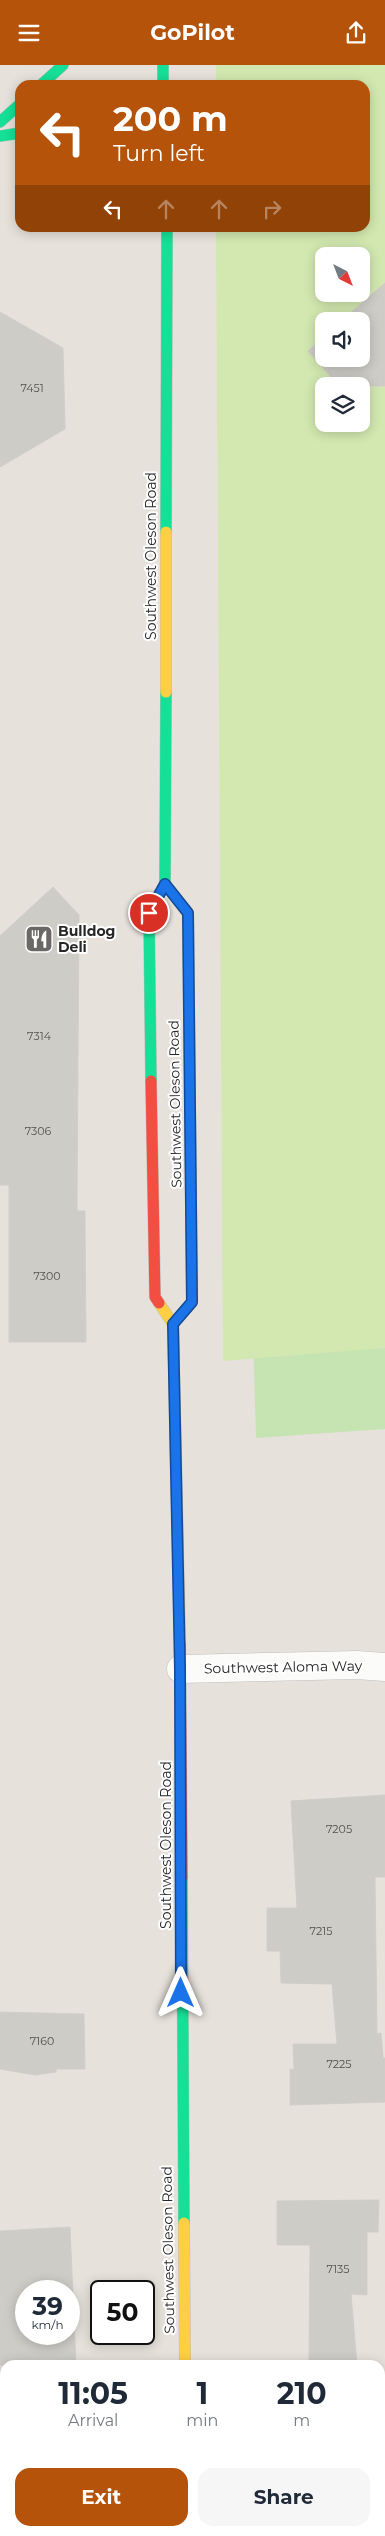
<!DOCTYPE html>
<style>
body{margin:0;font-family:Montserrat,sans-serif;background:#f6f6f7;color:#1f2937;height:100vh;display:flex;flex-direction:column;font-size:19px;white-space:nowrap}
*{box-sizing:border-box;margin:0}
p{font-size:16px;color:#747a83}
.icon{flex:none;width:28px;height:28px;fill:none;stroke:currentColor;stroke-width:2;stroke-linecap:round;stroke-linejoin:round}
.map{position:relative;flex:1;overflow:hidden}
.drawer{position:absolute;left:0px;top:2295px;width:385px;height:176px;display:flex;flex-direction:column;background:#fff;border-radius:15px 15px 0 0;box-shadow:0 2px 12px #0003}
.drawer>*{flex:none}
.guide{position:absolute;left:15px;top:15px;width:355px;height:152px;border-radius:15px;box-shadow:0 2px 12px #0003;background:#b45309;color:#fff;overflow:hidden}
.needle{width:32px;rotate:138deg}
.fabs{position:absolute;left:315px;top:182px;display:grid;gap:10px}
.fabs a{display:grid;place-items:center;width:55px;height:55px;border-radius:10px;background:#fff;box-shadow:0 2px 12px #0003;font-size:25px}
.speed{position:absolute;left:15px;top:2215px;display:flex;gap:10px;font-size:25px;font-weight:700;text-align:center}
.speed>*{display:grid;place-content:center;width:65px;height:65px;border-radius:50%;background:#fff;box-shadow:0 2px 12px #0003;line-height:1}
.speed small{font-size:12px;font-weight:400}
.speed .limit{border:2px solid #111;border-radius:8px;background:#fff;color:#111}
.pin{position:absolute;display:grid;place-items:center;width:42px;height:42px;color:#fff;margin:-21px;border:2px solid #fff;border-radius:50%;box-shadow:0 1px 5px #0007}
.me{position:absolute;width:55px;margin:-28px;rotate:0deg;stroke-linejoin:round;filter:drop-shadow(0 0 4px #0008)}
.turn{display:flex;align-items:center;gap:18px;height:105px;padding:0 15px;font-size:22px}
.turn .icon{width:65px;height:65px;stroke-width:2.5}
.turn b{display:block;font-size:35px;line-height:42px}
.lanes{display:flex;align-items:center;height:48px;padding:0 15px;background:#0003;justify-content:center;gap:25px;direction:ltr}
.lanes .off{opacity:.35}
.eta{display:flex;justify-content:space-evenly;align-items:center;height:85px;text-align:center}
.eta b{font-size:30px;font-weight:700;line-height:35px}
.action{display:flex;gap:10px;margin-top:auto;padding:10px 15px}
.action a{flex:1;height:58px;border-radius:15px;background:#b45309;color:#fff;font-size:20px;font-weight:700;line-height:58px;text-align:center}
.action a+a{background:#f6f6f7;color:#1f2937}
header{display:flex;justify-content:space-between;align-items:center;height:65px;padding:0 15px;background:#b45309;color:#fff;font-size:22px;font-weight:700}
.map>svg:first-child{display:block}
.green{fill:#c6e3b2}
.pitch{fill:#d2e8b0;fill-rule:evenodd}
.building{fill:#ceccc7;stroke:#d1cdc8;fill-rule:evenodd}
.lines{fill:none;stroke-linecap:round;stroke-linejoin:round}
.street-casing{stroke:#bfbebd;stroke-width:29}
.fast-casing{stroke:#bfbebd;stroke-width:12}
.slow-casing{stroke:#bfbebd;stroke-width:12}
.jam-casing{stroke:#bfbebd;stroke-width:12}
.street{stroke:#fbfbfa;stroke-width:28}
.fast{stroke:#16e098;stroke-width:11}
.slow{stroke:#ffcf43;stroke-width:11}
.jam{stroke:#f24e42;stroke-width:11}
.route-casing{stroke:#114b97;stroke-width:12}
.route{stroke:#1a73e8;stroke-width:9}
.labels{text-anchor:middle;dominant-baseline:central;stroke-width:4;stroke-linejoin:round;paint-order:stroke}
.number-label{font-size:11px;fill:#525150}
.street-label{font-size:14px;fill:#272727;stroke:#fff}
.poi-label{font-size:14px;font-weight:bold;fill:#272727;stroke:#fff;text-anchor:start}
</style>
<header><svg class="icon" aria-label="menu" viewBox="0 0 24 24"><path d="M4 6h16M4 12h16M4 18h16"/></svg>GoPilot<svg class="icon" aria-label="share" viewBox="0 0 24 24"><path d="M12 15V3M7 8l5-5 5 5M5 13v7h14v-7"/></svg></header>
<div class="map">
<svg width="385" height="2471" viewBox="0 0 385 2471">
<rect width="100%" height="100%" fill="#e6e2db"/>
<!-- green -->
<path class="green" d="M385,1259V1364L256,1373L253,1268Z"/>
<!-- pitch -->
<path class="pitch" d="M216,0H385V1283L223,1296L216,163L365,162V20H216ZM324,191H361V229H324ZM324,256H361V294H324ZM324,321H361V359H324Z"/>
<!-- building -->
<path class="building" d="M385,218V321H339L308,286L324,272V294H361V256H341Z
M0,247L63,283L65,364L0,402Z
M53,822L79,850L77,1146H85L86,1277H9V1120H0V871Z
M385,1730V1812H375L377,1969L381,1968L383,1993H385V2037L290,2040V2004L294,2005L293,1979H337L332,1919L281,1918L280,1886H267V1843H297L291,1736Z
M0,1947L84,1949L85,2004H56V2007L35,2010L0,2004Z
M379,2135L378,2167H367V2230L351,2229L357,2300H309L310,2180H277V2136Z
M70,2162L76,2300H0V2166ZM26,2226H69V2269H26Z"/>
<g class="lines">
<defs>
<path id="street" d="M181,1604L357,1600L385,1602"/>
<path id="fast" d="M163,0V20
M41,20L63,0
M0,57L20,39
M0,71L20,68
M166,467L167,162
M151,1016L149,848L165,819L166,627
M173,1259L192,1237L191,1139
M182,1812L184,2158"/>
<path id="slow" d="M166,627V467
M165,819L188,848L191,1139
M159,1238L173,1259L180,1578
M184,2158L185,2300
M187,2466V2471"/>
<path id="jam" d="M151,1016L155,1232L159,1238
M180,1578L182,1812"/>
</defs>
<!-- street casing -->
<use href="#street" class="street-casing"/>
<!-- fast casing -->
<use href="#fast" class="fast-casing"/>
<!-- slow casing -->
<use href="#slow" class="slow-casing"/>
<!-- jam casing -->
<use href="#jam" class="jam-casing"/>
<!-- street -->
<use href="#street" class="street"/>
<!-- fast -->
<use href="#fast" class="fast"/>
<!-- slow -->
<use href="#slow" class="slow"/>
<!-- jam -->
<use href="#jam" class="jam"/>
</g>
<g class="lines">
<defs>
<path id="route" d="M149,848L165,819L188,848L192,1237L173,1259L180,1604L181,1928"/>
</defs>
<!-- route casing -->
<use href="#route" class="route-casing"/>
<!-- route -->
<use href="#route" class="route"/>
</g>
<!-- icons -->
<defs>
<symbol id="restaurant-square" viewBox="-11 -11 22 22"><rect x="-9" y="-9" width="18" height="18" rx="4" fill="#6a6866" stroke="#fff"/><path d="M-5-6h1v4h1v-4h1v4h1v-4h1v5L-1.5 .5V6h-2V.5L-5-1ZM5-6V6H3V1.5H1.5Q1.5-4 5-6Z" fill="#fff"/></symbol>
</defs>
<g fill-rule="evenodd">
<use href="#restaurant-square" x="23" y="858" width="32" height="32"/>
</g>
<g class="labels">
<!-- number labels -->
<g class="number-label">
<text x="32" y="323">7451</text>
<text x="39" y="971">7314</text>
<text x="38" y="1066">7306</text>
<text x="47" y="1211">7300</text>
<text x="339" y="1764">7205</text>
<text x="321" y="1866">7215</text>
<text x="42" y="1976">7160</text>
<text x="339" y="1999">7225</text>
<text x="338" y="2204">7135</text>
</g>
<!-- street labels -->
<g class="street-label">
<text transform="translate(151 491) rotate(-90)">Southwest Oleson Road</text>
<text transform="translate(175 1039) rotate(-91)">Southwest Oleson Road</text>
<text transform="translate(283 1602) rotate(-1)">Southwest Aloma Way</text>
<text transform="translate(166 1780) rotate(-90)">Southwest Oleson Road</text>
<text transform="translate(168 2185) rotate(-91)">Southwest Oleson Road</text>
</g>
<!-- poi labels -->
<g class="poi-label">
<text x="58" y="866">Bulldog<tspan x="58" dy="16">Deli</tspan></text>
</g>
</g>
</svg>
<div class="fabs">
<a><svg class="needle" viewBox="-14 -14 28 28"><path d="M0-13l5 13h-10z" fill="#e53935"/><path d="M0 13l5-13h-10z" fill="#747a83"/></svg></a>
<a><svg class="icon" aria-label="sound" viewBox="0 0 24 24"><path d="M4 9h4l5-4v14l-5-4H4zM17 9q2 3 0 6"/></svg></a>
<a><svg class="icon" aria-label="layers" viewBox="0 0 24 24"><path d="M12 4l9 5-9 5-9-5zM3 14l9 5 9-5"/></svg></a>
</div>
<div class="speed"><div>39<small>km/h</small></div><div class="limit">50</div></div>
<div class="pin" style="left:149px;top:848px;background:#d93025"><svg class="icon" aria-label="arrive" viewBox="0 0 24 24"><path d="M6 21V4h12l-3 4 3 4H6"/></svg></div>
<svg class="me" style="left:181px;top:1928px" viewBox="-20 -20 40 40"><path d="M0-17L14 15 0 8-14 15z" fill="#1a73e8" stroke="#fff" stroke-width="4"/></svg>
<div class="guide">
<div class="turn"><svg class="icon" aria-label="left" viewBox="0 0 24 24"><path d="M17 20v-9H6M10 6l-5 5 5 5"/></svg><div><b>200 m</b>Turn left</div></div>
<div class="lanes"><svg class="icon" aria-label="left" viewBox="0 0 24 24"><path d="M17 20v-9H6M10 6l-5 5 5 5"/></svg><svg class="icon off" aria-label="ahead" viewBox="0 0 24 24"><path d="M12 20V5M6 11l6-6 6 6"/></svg><svg class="icon off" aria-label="ahead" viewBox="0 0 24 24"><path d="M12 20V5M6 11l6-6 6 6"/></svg><svg class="icon off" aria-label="right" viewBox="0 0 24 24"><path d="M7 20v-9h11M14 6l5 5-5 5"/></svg></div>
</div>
<section class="drawer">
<div class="eta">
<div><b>11:05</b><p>Arrival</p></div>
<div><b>1</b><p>min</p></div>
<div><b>210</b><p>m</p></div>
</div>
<div class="action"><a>Exit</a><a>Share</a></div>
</section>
</div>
